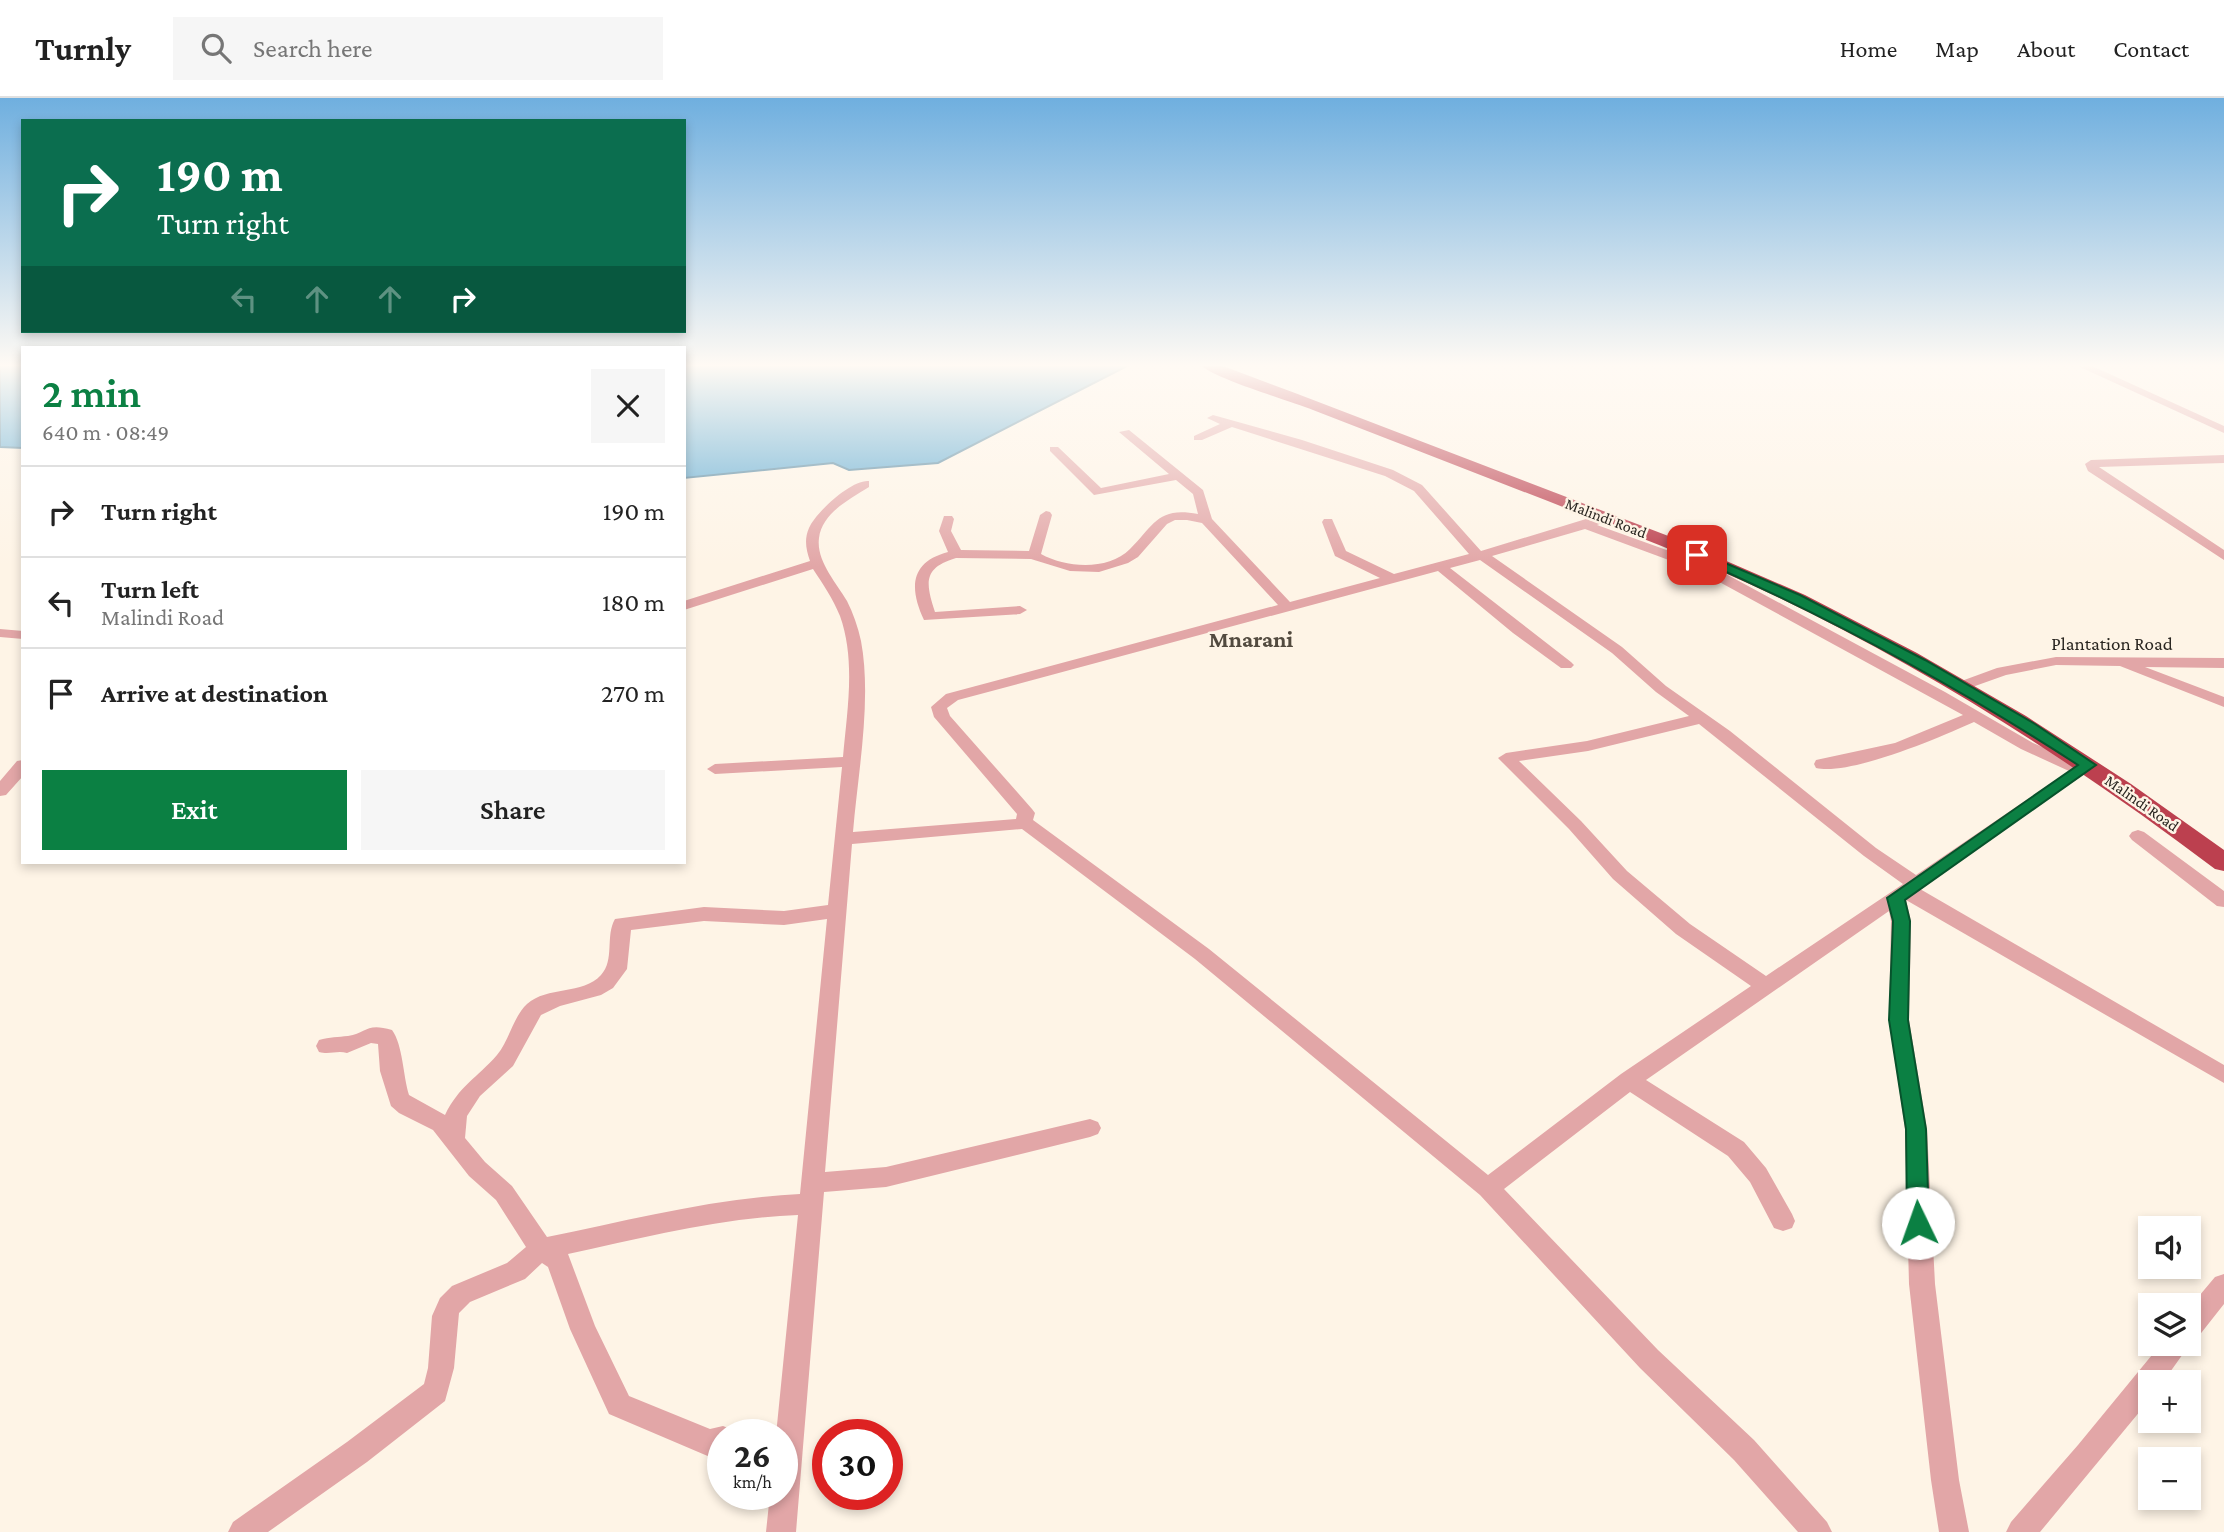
<!DOCTYPE html>
<meta charset="utf-8">
<style>
body{margin:0;font-family:"Crimson Pro",serif;background:#f6f6f6;color:#222;height:100vh;display:flex;flex-direction:column;font-size:26px;white-space:nowrap}
*{box-sizing:border-box;margin:0}
p{font-size:23px;color:#767676}
.icon{flex:none;width:38px;height:38px;fill:none;stroke:currentColor;stroke-width:2;stroke-linecap:round;stroke-linejoin:round}
.map{position:relative;flex:1;overflow:hidden}
.sheet{position:absolute;left:21px;top:248px;width:665px;height:518px;display:flex;flex-direction:column;background:#fff;border-radius:0px;box-shadow:0 4px 10px #0003}
.sheet>*{flex:none}
.banner{position:absolute;left:21px;top:21px;width:665px;height:214px;border-radius:0px;box-shadow:0 4px 10px #0003;background:#0b6e4f;color:#fff;overflow:hidden}
.buttons{position:absolute;left:2138px;top:1118px;display:grid;gap:14px}
.buttons a{display:grid;place-items:center;width:63px;height:63px;border-radius:0px;background:#fff;box-shadow:0 4px 10px #0003;font-size:35px}
.speed{position:absolute;left:707px;top:1321px;display:flex;gap:14px;font-size:35px;font-weight:700;text-align:center}
.speed>*{display:grid;place-content:center;width:91px;height:91px;border-radius:50%;background:#fff;box-shadow:0 4px 10px #0003;line-height:1}
.speed small{font-size:18px;font-weight:400}
.speed .limit{border:10px solid #d22;background:#fff;color:#111}
.pin{position:absolute;display:grid;place-items:center;width:60px;height:60px;color:#fff;margin:-30px;border-radius:14px;box-shadow:0 4px 10px #0006}
.me{position:absolute;width:77px;margin:-38px;rotate:357deg;stroke-linejoin:round;filter:drop-shadow(0 0 5px #0008)}
.turn{display:flex;align-items:center;gap:24px;height:147px;padding:0 21px;font-size:32px}
.turn .icon{width:91px;height:91px;stroke-width:2.5}
.turn b{display:block;font-size:49px;line-height:60px}
.lanes{display:flex;align-items:center;height:66px;padding:0 21px;background:#0003;justify-content:center;gap:35px;direction:ltr}
.lanes .off{opacity:.35}
.round{display:grid;place-items:center;flex:none;width:74px;height:74px;border-radius:0px;background:#f6f6f6}
.head{display:flex;align-items:center;justify-content:space-between;height:119px;padding:0 21px}
h1{font-size:42px;font-weight:600;line-height:52px;color:#0b8043}
.primary-button{display:flex;gap:14px;margin-top:auto;padding:14px 21px}
.primary-button a{flex:1;height:80px;border-radius:0px;background:#0b8043;color:#fff;font-size:28px;font-weight:600;line-height:80px;text-align:center}
.primary-button a+a{background:#f6f6f6;color:#222}
ul{padding:0;list-style:none}
li{display:flex;align-items:center;gap:21px;height:91px;padding:0 21px;border-top:2px solid #e0e0e0}
li div{flex:1}
li b{display:block;font-size:26px}
li em{font-style:normal}
header{display:flex;align-items:center;gap:42px;box-sizing:border-box;height:98px;padding:0 35px;background:#fff;border-bottom:2px solid #e0e0e0}
header strong{font-size:33px}
nav{display:flex;gap:38px;margin-inline-start:auto;font-size:24px}
.search{width:490px;height:63px;background:#f6f6f6;display:flex;align-items:center;gap:18px;box-sizing:border-box;padding:0 24px;border-radius:0px;color:#767676;font-size:26px}
.map>svg:first-child{display:block}
.water{fill:#59a8d2;stroke:#4b819d;stroke-width:2}
.lines{fill:none;stroke-linecap:round;stroke-linejoin:round}
.minor{fill:#e2a6a7;fill-rule:evenodd}
.highway{fill:#bc404f;fill-rule:evenodd}
.route{fill:#0b8043;stroke:#07532c;stroke-width:2}
.labels{text-anchor:middle;dominant-baseline:central;stroke-width:5;stroke-linejoin:round;paint-order:stroke}
.far-street-label{font-size:16px;fill:#2a2621;stroke:#fef4e6}
.street-label{font-size:19px;fill:#2a2621;stroke:#fef4e6}
.quarter-label{font-size:23px;font-weight:bold;fill:#524a3f;stroke:#fef4e6}
</style>
<header>
<strong>Turnly</strong>
<div class="search"><svg class="icon" aria-label="search" viewBox="0 0 24 24"><circle cx="10" cy="10" r="6"/><path d="M15 15l6 6"/></svg>Search here</div>
<nav><a>Home</a><a>Map</a><a>About</a><a>Contact</a></nav>
</header>
<div class="map">
<svg width="2224" height="1434" viewBox="0 0 2224 1434">
<rect width="100%" height="100%" fill="#fef4e6"/>
<!-- water -->
<path class="water" d="M0,268H23V350L0,349Z
M684,268H1127L938,365L849,372L833,365L684,380Z"/>
<g class="lines">
<!-- minor -->
<path class="minor" d="M2092,268L2224,328V335L2080,269Z
M1213,317L1302,342L1393,372L1422,387L1481,453L1599,417H1607V423L1597,427L1711,468L1945,594L2033,645L2080,665L2089,662L2097,667L1920,791L2224,967V985L1906,802L1911,823L1909,922L1927,1031L1935,1186L1959,1382L1969,1434H1939L1931,1382L1909,1186L1905,1031L1889,922L1891,823L1889,813L1646,982L1744,1044L1766,1070L1792,1116L1795,1123L1792,1130L1783,1133L1774,1130L1750,1084L1728,1058L1630,994L1504,1091L1658,1252L1754,1342L1827,1424L1832,1434H1798L1734,1362L1640,1270L1480,1097L1195,861L1022,731L852,746L825,1074L886,1069L1090,1021L1098,1024L1101,1030L1098,1036L1090,1039L886,1089L824,1094L796,1434H766L770,1396H782V1337H776L798,1117C720,1120 643,1140 568,1156L595,1228L629,1298L710,1331L723,1328L733,1332L735,1337H723V1356L710,1359L609,1316L570,1231L548,1169L542,1165L525,1181L470,1204L459,1215L454,1270L445,1303L367,1364L268,1434H228L233,1424L347,1344L424,1286L428,1270L432,1218L440,1200L452,1188L507,1165L526,1149L496,1102L469,1078L433,1032L399,1015L391,1008L380,973L378,946L371,945L347,955C337,952 330,957 319,954L316,948L319,942C330,939 338,939 348,938C367,935 366,924 392,932C403,947 403,978 409,997L445,1017C459,988 477,980 497,957C509,943 513,919 527,906C547,888 583,897 601,877C615,862 605,838 615,821L704,809L784,813L828,807L842,669L715,676L707,671L715,666L843,659C847,613 856,563 840,518C833,501 823,486 813,471L684,512V503L810,463C806,452 804,441 809,430C816,414 852,381 869,383V389C850,401 822,415 819,440C816,463 836,484 847,503C853,515 858,529 861,543C872,602 858,674 853,734L1016,721L1017,716L934,619L931,609L946,596L1278,507L1202,425L1187,422H1175L1167,426L1138,459L1128,465L1099,474L1070,473L1031,461L956,460C922,470 926,486 935,514L1020,508L1027,512L1020,516L924,522C909,490 910,464 948,454L939,433L944,418H952L954,421L951,433L961,452L1029,453L1040,417L1046,413L1050,414L1052,417L1041,456C1066,470 1108,473 1130,451C1154,427 1158,408 1198,416L1193,396L1176,382L1094,397L1050,353V349H1058L1101,390L1169,376L1119,334L1129,332L1203,392L1212,421L1290,504L1380,480L1335,458L1322,424L1324,421H1332L1346,453L1394,476L1469,456L1414,393L1385,378L1232,329L1202,342H1194V338L1220,326L1207,320ZM1585,431L1701,474L1963,617L1895,645L1816,662L1814,666L1816,670C1850,678 1941,639 1974,624L2021,651L2069,673L1916,777L1876,750L1730,633L1666,588L1622,549L1492,458ZM1480,462L1612,555L1656,594L1689,618L1587,643L1506,655L1498,660L1569,731L1613,781L1676,836L1751,888L1621,976L1488,1077L1209,851L1033,722L1035,715L1032,711L950,618L947,610L958,602L1438,473L1513,535L1561,570H1571L1574,567L1571,564L1450,470ZM1699,626L1864,758L1903,786L1766,878L1690,826L1627,773L1581,723L1519,663L1588,653ZM827,821L800,1096C714,1100 630,1122 547,1139L512,1088L485,1064L465,1040L467,1018L480,998L513,968L541,917L560,908L601,897L613,890L627,871L631,832L704,823L784,827Z
M2224,357V365L2099,369L2224,452V462L2088,373L2085,366L2091,362Z
M0,531L23,533V541L0,539Z
M2056,559L2224,560V570L2145,569L2224,599V609L2120,568L2056,567L2006,577L1961,593L1953,588L1956,585L1997,570Z
M23,662V678L6,697L0,698V683L17,663Z
M2138,732L2144,734L2224,793V809L2217,808L2132,742L2129,738L2132,734Z
M2224,1176V1206L2198,1239L2189,1242V1210L2215,1179Z
M2189,1244L2190,1246L2163,1284H2151V1300L2040,1434H2006L2011,1424L2078,1347L2161,1246Z"/>
<!-- highway -->
<path class="highway" d="M1202,268H1223L1295,295L1671,439L1805,497L1917,555L2026,618L2131,686L2224,752V773L2215,771C2043,641 1859,527 1659,447C1544,401 1428,357 1313,312C1290,303 1216,281 1202,268Z"/>
</g>
<!-- sky -->
<linearGradient id="sky" x2="0" y2="1"><stop stop-color="#6fafdf"/><stop offset="0.57" stop-color="#fffaf4"/><stop offset="1" stop-color="#fffaf4" stop-opacity="0"/></linearGradient>
<rect width="2224" height="469" fill="url(#sky)"/>
<!-- route -->
<path class="route" d="M1697,453L1800,497L1925,562L2035,626L2096,667L1905,802L1910,823L1908,922L1926,1031L1929,1125L1926,1132L1918,1135L1910,1132L1907,1125L1906,1031L1889,922L1893,823L1887,800L2078,667C1955,587 1827,518 1693,459L1691,457Z"/>
<g class="labels">
<!-- far-street labels -->
<g class="far-street-label">
<text transform="translate(1606 420) rotate(21)">Malindi Road</text>
<text transform="translate(2142 705) rotate(35)">Malindi Road</text>
</g>
<!-- street labels -->
<g class="street-label">
<text x="2112" y="545">Plantation Road</text>
</g>
<!-- quarter labels -->
<g class="quarter-label">
<text x="1251" y="541">Mnarani</text>
</g>
</g>
</svg>
<div class="buttons">
<a><svg class="icon" aria-label="sound" viewBox="0 0 24 24"><path d="M4 9h4l5-4v14l-5-4H4zM17 9q2 3 0 6"/></svg></a>
<a><svg class="icon" aria-label="layers" viewBox="0 0 24 24"><path d="M12 4l9 5-9 5-9-5zM3 14l9 5 9-5"/></svg></a>
<a>+</a>
<a>−</a>
</div>
<div class="speed"><div>26<small>km/h</small></div><div class="limit">30</div></div>
<div class="pin" style="left:1697px;top:457px;background:#d93025"><svg class="icon" aria-label="arrive" viewBox="0 0 24 24"><path d="M6 21V4h12l-3 4 3 4H6"/></svg></div>
<svg class="me" style="left:1918px;top:1125px" viewBox="-20 -20 40 40"><circle r="19" fill="#fff"/><path d="M0-13L10 11 0 6-10 11z" fill="#0b8043"/></svg>
<div class="banner">
<div class="turn"><svg class="icon" aria-label="right" viewBox="0 0 24 24"><path d="M7 20v-9h11M14 6l5 5-5 5"/></svg><div><b>190 m</b>Turn right</div></div>
<div class="lanes"><svg class="icon off" aria-label="left" viewBox="0 0 24 24"><path d="M17 20v-9H6M10 6l-5 5 5 5"/></svg><svg class="icon off" aria-label="ahead" viewBox="0 0 24 24"><path d="M12 20V5M6 11l6-6 6 6"/></svg><svg class="icon off" aria-label="ahead" viewBox="0 0 24 24"><path d="M12 20V5M6 11l6-6 6 6"/></svg><svg class="icon" aria-label="right" viewBox="0 0 24 24"><path d="M7 20v-9h11M14 6l5 5-5 5"/></svg></div>
</div>
<section class="sheet">
<div class="head"><div><h1>2 min</h1><p>640 m · 08:49</p></div><a class="round"><svg class="icon" aria-label="close" viewBox="0 0 24 24"><path d="M6 6l12 12M18 6L6 18"/></svg></a></div>
<ul>
<li><svg class="icon" aria-label="right" viewBox="0 0 24 24"><path d="M7 20v-9h11M14 6l5 5-5 5"/></svg><div><b>Turn right</b></div><em>190 m</em></li>
<li><svg class="icon" aria-label="left" viewBox="0 0 24 24"><path d="M17 20v-9H6M10 6l-5 5 5 5"/></svg><div><b>Turn left</b><p>Malindi Road</p></div><em>180 m</em></li>
<li><svg class="icon" aria-label="arrive" viewBox="0 0 24 24"><path d="M6 21V4h12l-3 4 3 4H6"/></svg><div><b>Arrive at destination</b></div><em>270 m</em></li>
</ul>
<div class="primary-button"><a>Exit</a><a>Share</a></div>
</section>
</div>
